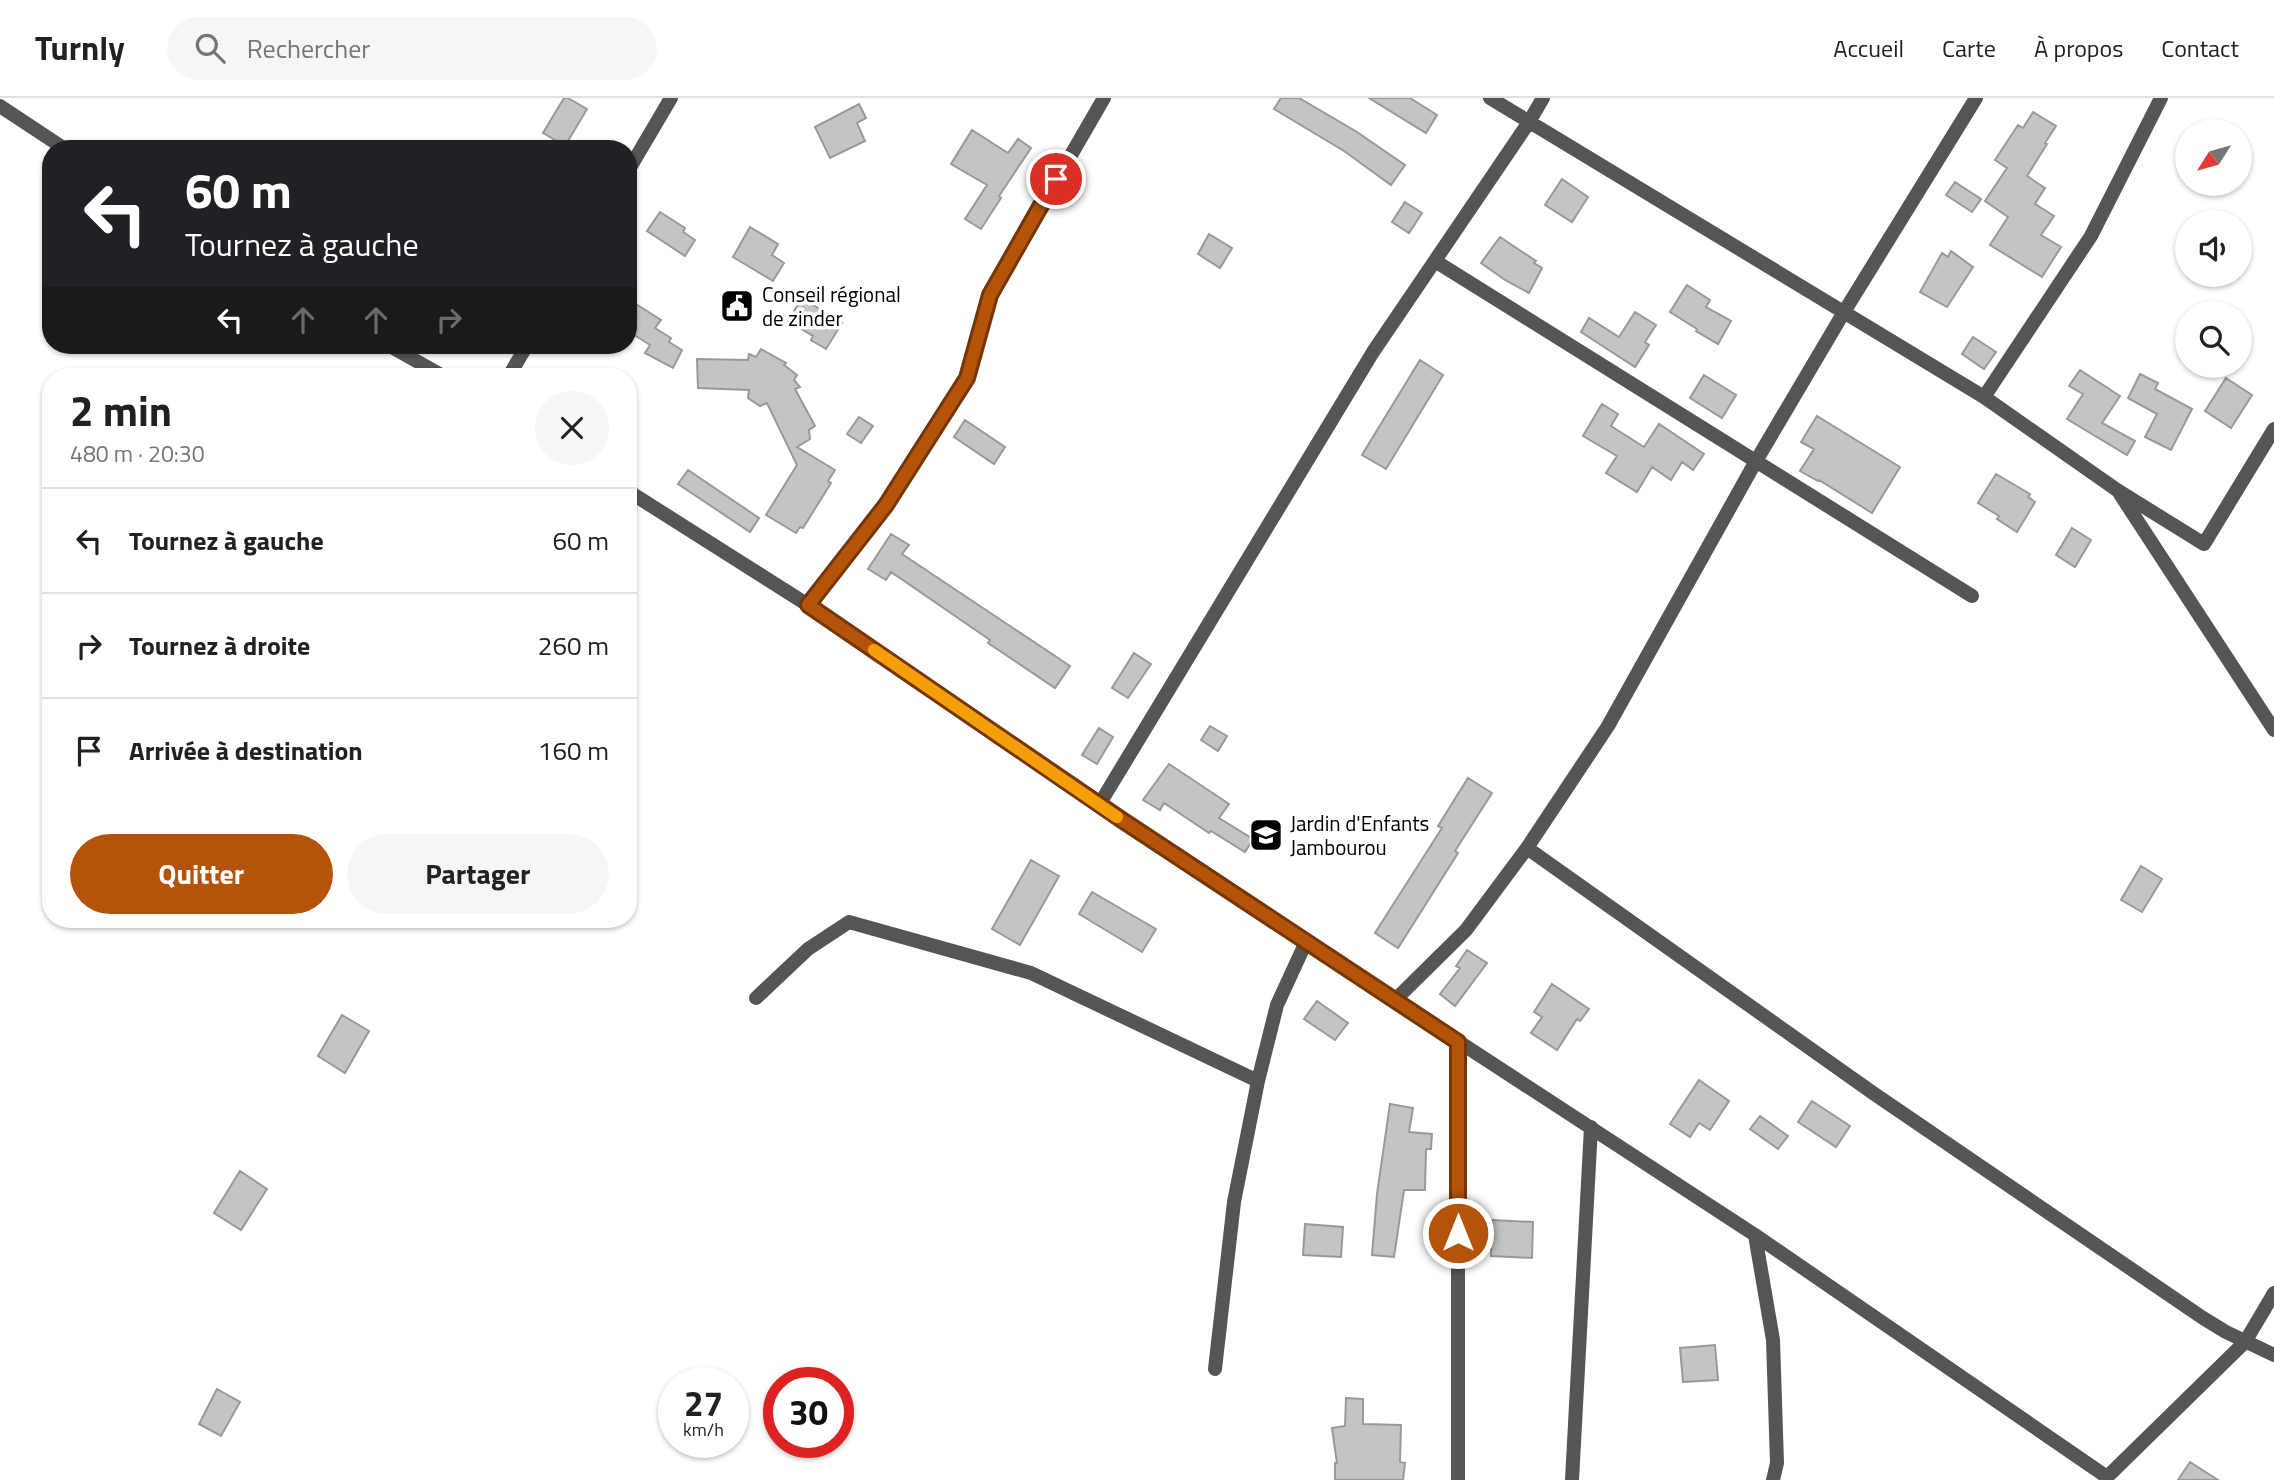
<!DOCTYPE html>
<html lang="fr">
<meta charset="utf-8">
<style>
body{margin:0;font-family:"Titillium Web",sans-serif;background:#f6f6f6;color:#202124;height:100vh;display:flex;flex-direction:column;font-size:26px;white-space:nowrap}
*{box-sizing:border-box;margin:0}
p{font-size:23px;color:#757577}
.icon{flex:none;width:38px;height:38px;fill:none;stroke:currentColor;stroke-width:2;stroke-linecap:round;stroke-linejoin:round}
.map{position:relative;flex:1;overflow:hidden}
.side{position:absolute;left:42px;top:270px;width:595px;height:560px;display:flex;flex-direction:column;background:#fff;border-radius:28px;box-shadow:0 2px 5px #0004}
.side>*{flex:none}
.hud{position:absolute;left:42px;top:42px;width:595px;height:214px;border-radius:28px;box-shadow:0 2px 5px #0004;background:#202124;color:#fff;overflow:hidden}
.needle{width:46px;rotate:233deg}
.fabs{position:absolute;left:2175px;top:21px;display:grid;gap:14px}
.fabs a{display:grid;place-items:center;width:77px;height:77px;border-radius:50%;background:#fff;box-shadow:0 2px 5px #0004;font-size:35px}
.speed{position:absolute;left:658px;top:1269px;display:flex;gap:14px;font-size:35px;font-weight:700;text-align:center}
.speed>*{display:grid;place-content:center;width:91px;height:91px;border-radius:50%;background:#fff;box-shadow:0 2px 5px #0004;line-height:1}
.speed small{font-size:18px;font-weight:400}
.speed .limit{border:10px solid #d22;background:#fff;color:#111}
.pin{position:absolute;display:grid;place-items:center;width:60px;height:60px;color:#fff;margin:-30px;border:4px solid #fff;border-radius:50%;box-shadow:0 2px 7px #0007}
.me{position:absolute;width:77px;margin:-38px;rotate:0deg;stroke-linejoin:round;filter:drop-shadow(0 0 5px #0008)}
.turn{display:flex;align-items:center;gap:24px;height:147px;padding:0 28px;font-size:32px}
.turn .icon{width:91px;height:91px;stroke-width:2.5}
.turn b{display:block;font-size:49px;line-height:60px}
.lanes{display:flex;align-items:center;height:66px;padding:0 28px;background:#0003;justify-content:center;gap:35px;direction:ltr}
.lanes .off{opacity:.35}
.round{display:grid;place-items:center;flex:none;width:74px;height:74px;border-radius:37px;background:#f6f6f6}
.summary{display:flex;align-items:center;justify-content:space-between;height:119px;padding:0 28px}
h1{font-size:42px;font-weight:700;line-height:52px}
.button{display:flex;gap:14px;margin-top:auto;padding:14px 28px}
.button a{flex:1;height:80px;border-radius:42px;background:#b45309;color:#fff;font-size:28px;font-weight:700;line-height:80px;text-align:center}
.button a+a{background:#f6f6f6;color:#202124}
ul{padding:0;list-style:none}
li{display:flex;align-items:center;gap:21px;height:105px;padding:0 28px;border-top:2px solid #e0e0e0}
li div{flex:1}
li b{display:block;font-size:26px}
li em{font-style:normal}
header{display:flex;align-items:center;gap:42px;box-sizing:border-box;height:98px;padding:0 35px;background:#fff;border-bottom:2px solid #e0e0e0}
header strong{font-size:33px}
nav{display:flex;gap:38px;margin-inline-start:auto;font-size:24px}
.search{width:490px;height:63px;background:#f6f6f6;display:flex;align-items:center;gap:18px;box-sizing:border-box;padding:0 24px;border-radius:38px;color:#757577;font-size:26px}
.map>svg:first-child{display:block}
.building{fill:#c4c4c4;stroke:#999;stroke-width:2}
.lines{fill:none;stroke-linecap:round;stroke-linejoin:round}
.minor{stroke:#555;stroke-width:14}
.route-casing{stroke:#753606;stroke-width:18}
.route{stroke:#b45309;stroke-width:12}
.slow{stroke:#f59e0b;stroke-width:12}
.labels{text-anchor:middle;dominant-baseline:central;stroke-width:7;stroke-linejoin:round;paint-order:stroke}
.poi-label{font-size:21px;fill:#000;stroke:#fff;text-anchor:start}
</style>
<header>
<strong>Turnly</strong>
<div class="search"><svg class="icon" aria-label="search" viewBox="0 0 24 24"><circle cx="10" cy="10" r="6"/><path d="M15 15l6 6"/></svg>Rechercher</div>
<nav><a>Accueil</a><a>Carte</a><a>À propos</a><a>Contact</a></nav>
</header>
<div class="map">
<svg width="2274" height="1382" viewBox="0 0 2274 1382">
<rect width="100%" height="100%" fill="#fff"/>
<!-- building -->
<path class="building" d="M564,0H568L587,11L565,48L543,35Z
M1281,0H1299L1357,34L1405,67L1391,87L1344,53L1274,11Z
M1369,0H1410L1437,17L1426,35Z
M859,6L866,20L857,25L865,43L830,60L815,29Z
M2033,14L2056,28L2045,45L2047,46L2027,78L2045,90L2035,106L2054,118L2041,137L2061,149L2042,179L1990,147L2008,119L1985,103L2007,70L1995,62L2018,27L2023,30Z
M972,32L1008,55L1018,41L1031,50L999,98L1001,100L981,131L965,121L987,87L951,66Z
M1562,81L1588,99L1572,124L1545,107Z
M1955,84L1981,101L1972,114L1946,97Z
M1405,104L1422,115L1409,135L1392,124Z
M660,114L685,130L683,134L695,142L685,158L647,133Z
M750,129L778,146L772,157L784,165L773,183L733,159Z
M1209,136L1232,150L1220,170L1198,156Z
M1500,139L1536,163L1534,165L1542,170L1529,195L1505,182L1481,165Z
M1951,153L1973,169L1947,209L1920,194L1942,155L1948,159Z
M1687,187L1710,202L1706,209L1731,223L1718,246L1696,233L1697,231L1670,214Z
M802,200L842,225L826,251L811,242L813,238L788,223Z
M628,201L661,222L655,230L671,240L669,244L682,252L673,270L645,255L650,247L628,233Z
M1635,214L1656,227L1645,244L1649,247L1635,269L1581,234L1589,220L1619,239Z
M1973,239L1996,254L1984,271L1962,256Z
M761,251L786,265L784,267L797,277L794,282L800,289L795,291L815,328L809,332L810,341L797,349L835,372L828,383L831,385L803,430L800,429L796,435L766,417L797,367L767,305L760,308L748,300L749,292L698,290L697,261L748,262L749,256L756,259Z
M1420,262L1443,277L1386,371L1362,357Z
M2080,272L2120,298L2102,325L2135,343L2127,357L2067,321L2083,296L2069,288Z
M2140,276L2158,285L2155,291L2192,311L2171,352L2145,339L2157,316L2128,300Z
M1704,277L1736,297L1722,320L1690,300Z
M2226,280L2252,297L2231,330L2205,313Z
M1602,306L1618,316L1611,328L1644,349L1659,326L1704,356L1693,372L1682,364L1671,382L1652,369L1637,394L1606,375L1617,358L1583,338Z
M1817,318L1900,369L1872,415L1819,382L1818,383L1800,373L1814,351L1801,344Z
M859,319L873,328L861,345L847,336Z
M965,322L1005,349L994,366L954,339Z
M688,372L759,420L750,434L678,386Z
M1996,376L2030,396L2028,399L2035,404L2017,434L1997,421L1999,418L1978,405Z
M2072,430L2091,442L2075,469L2056,457Z
M891,436L909,447L902,456L1070,568L1055,590L988,545L990,542L891,474L886,482L868,471Z
M1134,555L1151,566L1128,600L1112,590Z
M1210,628L1227,638L1218,653L1201,642Z
M1099,630L1113,639L1097,666L1082,657Z
M1169,666L1229,706L1219,720L1253,741L1245,754L1211,733L1209,735L1164,705L1160,712L1143,702Z
M1468,680L1492,695L1455,753L1458,755L1398,850L1375,835L1442,730L1438,728Z
M1031,762L1059,778L1020,847L992,831Z
M2141,768L2162,781L2142,814L2121,802Z
M1092,794L1156,831L1142,854L1079,816Z
M1467,852L1487,865L1455,908L1440,896L1460,870L1456,868Z
M1552,886L1589,911L1580,923L1577,921L1557,952L1531,935L1542,919L1534,914Z
M1317,903L1348,925L1335,942L1304,921Z
M342,917L369,933L345,975L318,958Z
M1699,982L1729,1003L1710,1032L1699,1025L1690,1039L1670,1026Z
M1812,1003L1850,1028L1836,1049L1798,1024Z
M1390,1006L1413,1010L1409,1034L1432,1036L1431,1051H1426L1425,1092H1404L1394,1159L1372,1157L1377,1096Z
M1760,1018L1788,1038L1778,1051L1750,1031Z
M240,1073L267,1091L241,1132L214,1115Z
M1492,1122L1533,1124L1532,1160L1491,1158Z
M1305,1126L1343,1129L1341,1159L1303,1157Z
M1715,1247L1718,1282L1683,1284L1680,1250Z
M217,1291L240,1304L221,1338L199,1326Z
M1346,1300L1363,1301V1326L1401,1327L1400,1364L1405,1365L1403,1382H1335V1365H1337L1332,1330L1345,1328Z
M2190,1364L2218,1382H2178Z"/>
<g class="lines">
<!-- minor -->
<path class="minor" d="M1490,0L1984,299L2117,392L2204,446L2274,331
M0,8L65,51
M628,73L671,0
M1435,163L1972,498
M388,247L443,278
M509,278L527,247
M1984,299L2091,138L2161,0
M628,393L808,507L1099,707L1306,844L1755,1137L2107,1379L2245,1244L2274,1195
M2120,396L2274,632
M808,507L886,406L967,280L990,197L1104,0
M1099,707L1373,254L1529,24L1543,0
M1527,750L1873,995L2203,1220L2226,1234L2274,1257
M756,900L808,851L849,824L1031,875L1258,983
M1394,903L1466,832L1527,750L1608,628L1756,363L1844,214L1976,0
M1458,944V1382
M1755,1137L1773,1242L1777,1365L1773,1382
M1215,1271L1234,1104L1258,983L1277,907L1306,844
M1572,1382L1591,1029"/>
</g>
<g class="lines">
<defs>
<path id="route" d="M1056,81L990,197L967,280L886,407L808,507L1122,722L1458,944V1135"/>
</defs>
<!-- route casing -->
<use href="#route" class="route-casing"/>
<!-- route -->
<use href="#route" class="route"/>
<!-- slow -->
<path class="slow" d="M874,552L1117,719"/>
</g>
<!-- icons -->
<defs>
<symbol id="civic-square" viewBox="-11 -11 22 22"><rect x="-9" y="-9" width="18" height="18" rx="4" fill="#000" stroke="#fff"/><path d="M-.6-6.5H3V-4.5H.6V-3L4-1V1h2V6H-6V1h2V-1L-.6-3ZM-1.2 2.5V6h2.4V2.5Z" fill="#fff"/></symbol>
<symbol id="school-square" viewBox="-11 -11 22 22"><rect x="-9" y="-9" width="18" height="18" rx="4" fill="#000" stroke="#fff"/><path d="M0-5L7-2L0 1L-7-2ZM-4 1L0 2.5L4 1V4Q0 6-4 4Z" fill="#fff"/></symbol>
</defs>
<g fill-rule="evenodd">
<use href="#civic-square" x="718" y="189" width="38" height="38"/>
<use href="#school-square" x="1247" y="718" width="38" height="38"/>
</g>
<g class="labels">
<!-- poi labels -->
<g class="poi-label">
<text x="762" y="196">Conseil régional<tspan x="762" dy="24">de zinder</tspan></text>
<text x="1290" y="725">Jardin d'Enfants<tspan x="1290" dy="24">Jambourou</tspan></text>
</g>
</g>
</svg>
<div class="fabs">
<a><svg class="needle" viewBox="-14 -14 28 28"><path d="M0-13l5 13h-10z" fill="#e53935"/><path d="M0 13l5-13h-10z" fill="#757577"/></svg></a>
<a><svg class="icon" aria-label="sound" viewBox="0 0 24 24"><path d="M4 9h4l5-4v14l-5-4H4zM17 9q2 3 0 6"/></svg></a>
<a><svg class="icon" aria-label="search" viewBox="0 0 24 24"><circle cx="10" cy="10" r="6"/><path d="M15 15l6 6"/></svg></a>
</div>
<div class="speed"><div>27<small>km/h</small></div><div class="limit">30</div></div>
<div class="pin" style="left:1056px;top:81px;background:#d93025"><svg class="icon" aria-label="arrive" viewBox="0 0 24 24"><path d="M6 21V4h12l-3 4 3 4H6"/></svg></div>
<svg class="me" style="left:1458px;top:1135px" viewBox="-20 -20 40 40"><circle r="17" fill="#b45309" stroke="#fff" stroke-width="3"/><path d="M0-11L8 9 0 5-8 9z" fill="#fff"/></svg>
<div class="hud">
<div class="turn"><svg class="icon" aria-label="left" viewBox="0 0 24 24"><path d="M17 20v-9H6M10 6l-5 5 5 5"/></svg><div><b>60 m</b>Tournez à gauche</div></div>
<div class="lanes"><svg class="icon" aria-label="left" viewBox="0 0 24 24"><path d="M17 20v-9H6M10 6l-5 5 5 5"/></svg><svg class="icon off" aria-label="ahead" viewBox="0 0 24 24"><path d="M12 20V5M6 11l6-6 6 6"/></svg><svg class="icon off" aria-label="ahead" viewBox="0 0 24 24"><path d="M12 20V5M6 11l6-6 6 6"/></svg><svg class="icon off" aria-label="right" viewBox="0 0 24 24"><path d="M7 20v-9h11M14 6l5 5-5 5"/></svg></div>
</div>
<section class="side">
<div class="summary"><div><h1>2 min</h1><p>480 m · 20:30</p></div><a class="round"><svg class="icon" aria-label="close" viewBox="0 0 24 24"><path d="M6 6l12 12M18 6L6 18"/></svg></a></div>
<ul>
<li><svg class="icon" aria-label="left" viewBox="0 0 24 24"><path d="M17 20v-9H6M10 6l-5 5 5 5"/></svg><div><b>Tournez à gauche</b></div><em>60 m</em></li>
<li><svg class="icon" aria-label="right" viewBox="0 0 24 24"><path d="M7 20v-9h11M14 6l5 5-5 5"/></svg><div><b>Tournez à droite</b></div><em>260 m</em></li>
<li><svg class="icon" aria-label="arrive" viewBox="0 0 24 24"><path d="M6 21V4h12l-3 4 3 4H6"/></svg><div><b>Arrivée à destination</b></div><em>160 m</em></li>
</ul>
<div class="button"><a>Quitter</a><a>Partager</a></div>
</section>
</div>
